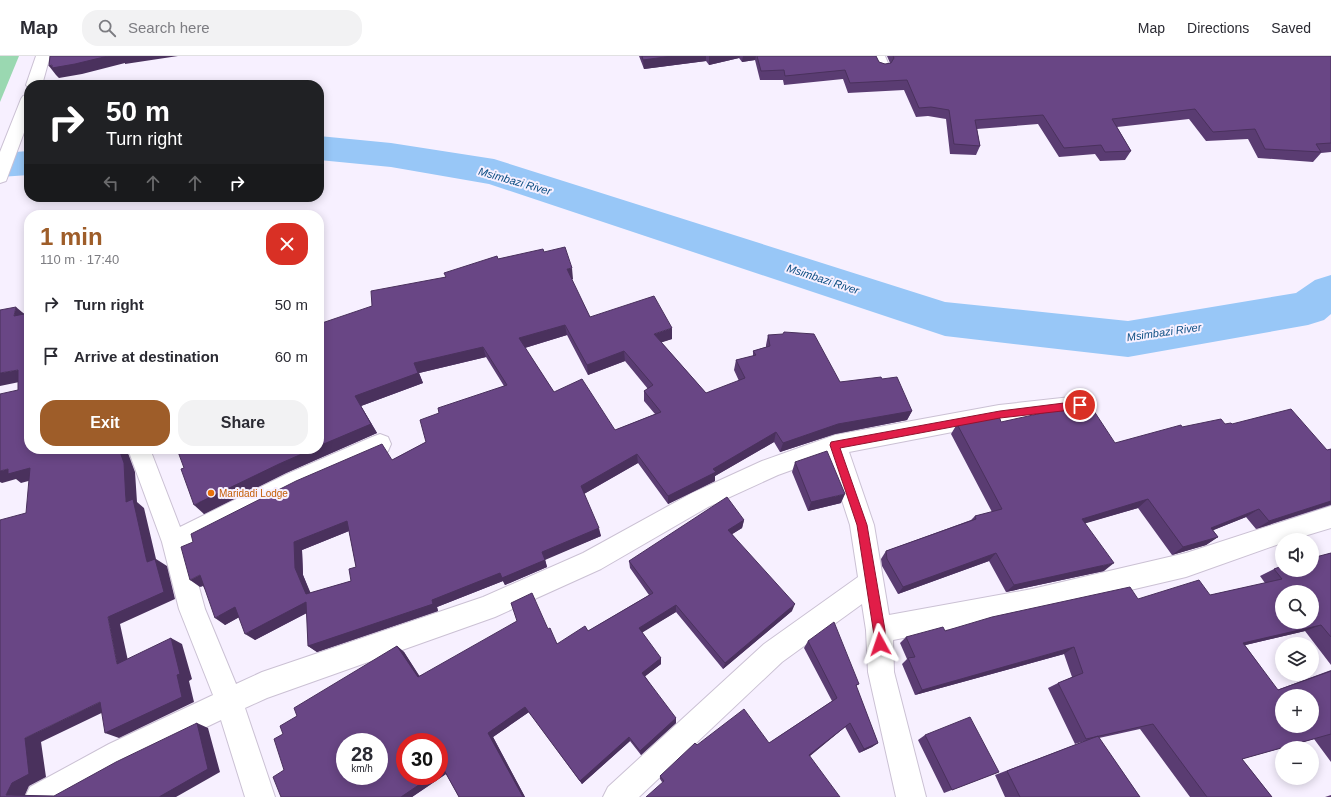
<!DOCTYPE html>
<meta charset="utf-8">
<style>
body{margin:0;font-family:Arial,sans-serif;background:#f2f2f3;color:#2b2b33;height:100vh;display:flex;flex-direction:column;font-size:15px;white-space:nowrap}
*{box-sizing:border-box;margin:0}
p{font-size:13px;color:#7c7c81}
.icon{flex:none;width:22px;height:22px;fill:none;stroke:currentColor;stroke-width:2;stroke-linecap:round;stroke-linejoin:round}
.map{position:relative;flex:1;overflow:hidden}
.sheet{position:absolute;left:24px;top:154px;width:300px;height:244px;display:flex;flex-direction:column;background:#fff;border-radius:16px;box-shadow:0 2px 10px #0003}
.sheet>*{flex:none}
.hud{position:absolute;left:24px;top:24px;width:300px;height:122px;border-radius:16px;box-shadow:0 2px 10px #0003;background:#202124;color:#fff;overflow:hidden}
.fabs{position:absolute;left:1275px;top:477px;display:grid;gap:8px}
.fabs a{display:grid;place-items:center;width:44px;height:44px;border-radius:50%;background:#fff;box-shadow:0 2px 10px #0003;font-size:20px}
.speed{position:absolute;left:336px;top:677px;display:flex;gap:8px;font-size:20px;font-weight:700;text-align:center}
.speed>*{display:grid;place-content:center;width:52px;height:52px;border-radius:50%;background:#fff;box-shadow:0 2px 10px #0003;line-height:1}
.speed small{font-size:10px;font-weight:400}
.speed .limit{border:6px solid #d22;background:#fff;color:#111}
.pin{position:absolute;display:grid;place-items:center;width:34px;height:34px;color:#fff;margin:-17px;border:2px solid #fff;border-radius:50%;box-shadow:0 1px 4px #0007}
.me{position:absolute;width:44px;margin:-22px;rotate:355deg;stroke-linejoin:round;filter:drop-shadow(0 0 3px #0008)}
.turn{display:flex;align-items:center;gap:14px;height:84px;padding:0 16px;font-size:18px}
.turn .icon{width:52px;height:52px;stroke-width:2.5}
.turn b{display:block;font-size:28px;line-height:34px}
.lanes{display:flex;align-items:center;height:38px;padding:0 16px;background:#0003;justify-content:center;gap:20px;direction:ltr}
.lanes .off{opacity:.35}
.round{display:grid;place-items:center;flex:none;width:42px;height:42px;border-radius:16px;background:#f2f2f3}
.overview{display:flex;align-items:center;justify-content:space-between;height:68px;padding:0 16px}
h1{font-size:24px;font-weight:800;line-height:30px;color:#9e5d29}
.action{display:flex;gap:8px;margin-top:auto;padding:8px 16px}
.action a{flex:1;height:46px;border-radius:16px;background:#9e5d29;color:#fff;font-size:16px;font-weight:800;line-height:46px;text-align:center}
.action a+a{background:#f2f2f3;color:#2b2b33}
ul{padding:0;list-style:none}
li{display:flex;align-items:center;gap:12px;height:52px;padding:0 16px}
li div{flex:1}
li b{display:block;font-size:15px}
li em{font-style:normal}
header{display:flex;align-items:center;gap:24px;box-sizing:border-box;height:56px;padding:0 20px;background:#fff;border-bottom:1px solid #e1e1e2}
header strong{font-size:19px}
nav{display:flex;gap:22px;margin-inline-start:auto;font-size:14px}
.search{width:280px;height:36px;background:#f2f2f3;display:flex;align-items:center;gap:10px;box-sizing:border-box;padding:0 14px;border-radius:16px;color:#7c7c81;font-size:15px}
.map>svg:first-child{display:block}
.green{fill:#9ad8b1}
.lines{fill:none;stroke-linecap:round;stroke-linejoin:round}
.river{fill:#98c7f7;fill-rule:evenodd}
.street-casing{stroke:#cbc1d4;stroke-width:2}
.street{fill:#fff;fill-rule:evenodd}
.wall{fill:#5a3c72;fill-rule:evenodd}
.shaded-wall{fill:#4a315d}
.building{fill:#694685;stroke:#4a315d;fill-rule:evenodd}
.route{fill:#e11d48;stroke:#92132f}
.food-dot{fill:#e8710a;stroke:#f7f0ff;stroke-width:1.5}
.labels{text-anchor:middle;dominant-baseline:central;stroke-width:4;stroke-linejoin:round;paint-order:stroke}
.food-label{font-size:10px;fill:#c56008;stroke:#f7f0ff;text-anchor:start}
.water-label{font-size:11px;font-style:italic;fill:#0c4e83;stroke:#f7f0ff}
</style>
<header>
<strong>Map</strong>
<div class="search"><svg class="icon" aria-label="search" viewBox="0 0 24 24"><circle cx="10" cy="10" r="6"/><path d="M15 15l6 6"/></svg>Search here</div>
<nav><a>Map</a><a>Directions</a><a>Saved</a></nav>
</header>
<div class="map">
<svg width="1331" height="741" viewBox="0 0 1331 741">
<rect width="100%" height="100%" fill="#f7f0ff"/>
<!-- green -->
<path class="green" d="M0,0H19L0,46Z"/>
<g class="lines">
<!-- river -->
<path class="river" d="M319,80L391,87L494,103L945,246L1128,265L1296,237L1315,224L1331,219V258L1324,264L1308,269L1128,301L945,280L489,128L391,111L319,104Z
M29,95V119L0,121V97Z"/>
<defs>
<path id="street" d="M36,0H50L42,29H29V32L26,29Z
M871,0H885L890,12L888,15L883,16L878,15Z
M29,38V63L6,125L0,127V96L21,43L23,40Z
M1080,340L1088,343L1091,349L1088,355L1080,358L999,367L849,396L874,469L889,559L1032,533L1186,497L1331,450V472L1291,484H1282V487L1186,521L1032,557L893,584L894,616L926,741H896L868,616L866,574L862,548L782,606L639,741H603L608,731L764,588L858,521L850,469L828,401L778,419L708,451L601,513L495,561L267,642L245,652L275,741H245L221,664L129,708L69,741H25L30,731L109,688L213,639L179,553L162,486L129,396L130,393H150L180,471L287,418L372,381L380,378L388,381L391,388L388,395L303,432L188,491L205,553L236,628L262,616L483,541L583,497L692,437L762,405L835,379L999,349Z"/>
</defs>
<!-- street casing -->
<use href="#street" class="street-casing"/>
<!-- street -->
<use href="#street" class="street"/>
</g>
<!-- wall -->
<path class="wall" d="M639,0H876L879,6L885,8L890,7L887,0H1331V96L1321,97L1313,106L1258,102L1248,83L1206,85L1189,63L1117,71L1131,95L1125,104L1100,105L1095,98L1059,101L1038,68L977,73L980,90L976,99L950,98L946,63L928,60L916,61L904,34L848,37L843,23L784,29L783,24H760L755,4L742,6L739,2L709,9L706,5L644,13Z
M544,196L573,223H571L590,261L672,283L661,286L706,337L739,325L734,314L736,304L753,300V295L766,291V289L768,279L840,326L882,323L912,355L907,364L835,378L780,396L774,386L715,420V425L668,448L638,407L584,438L601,480L545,503L547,511L505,529L503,525L437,551L438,555L317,596L308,590L307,557L255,584L239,561L225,569L203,530L200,531L392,404L426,386L439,357L504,330L486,301L419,317L423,327L361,350L377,377L286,417L204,458L184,412L372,250L445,221L498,203ZM567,279L588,319L625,305L648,333L644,335V345L655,358L615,374L554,336L525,292ZM349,475L356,511L351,525L310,537L303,519L302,494Z
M1001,366L1115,387L1182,371L1225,368H1232L1327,394L1331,393V449L1256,473L1246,461L1213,474L1218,481L1206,489L1172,499L1138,452L1085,467L1104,515L1006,536L989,505L898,538L882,510L881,503L886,495L971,464L975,460L992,456L951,378L957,368Z
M795,406L841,447L808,455L792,416Z
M744,464L742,472L732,478L792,555L723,613L676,556L642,576L661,608L645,620L676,667L641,699L630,685L582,728L529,656L493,681L525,741H459L446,718L412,741H281L284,714L283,678L297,660L397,590L404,596L419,620L548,573L557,588L588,575L649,539L630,512L629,505Z
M1331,497V609L1305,575L1245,589L1277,634L1331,614V706L1314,683L1242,703L1272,741H1190L1140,673L1099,682L1140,741H1005L995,719L1085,685L1075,688L1048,632L1058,627L1072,621L1064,598L915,639L902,608L907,603L900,587L906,581L945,575L1138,543L1210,539L1265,527L1260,520L1274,513Z
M808,585L859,628L856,630L878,687L872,691L859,697L845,671L810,700L662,726L660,723V720L697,689L769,687L832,645L804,592Z
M925,679L999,716L944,737L918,684Z
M1331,739V741H1325Z"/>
<!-- shaded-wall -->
<path class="shaded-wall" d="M108,0H178L125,8V7L82,18L59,22L56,19L49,10Z
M672,0H706V5L644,13L643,4Z
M709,0H740L739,2L709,9Z
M743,0H756L755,4L742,6Z
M572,212L573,223L568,224L567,213Z
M16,251L28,261L14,260Z
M565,269L567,279L521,293L519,282Z
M672,272V283L654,289V278Z
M483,291L486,301L419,317L423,327L361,350L377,377L286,417L204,458L194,449L279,408L313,393H319V390L355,340L414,307Z
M624,295L625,305L588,319L587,309Z
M18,314L29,324L0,330V317Z
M912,355L907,364L835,378L780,396L783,387L838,368Z
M776,376L774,386L715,420V425L668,448V440L713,413Z
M119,393H129L128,397L135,416L137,446L144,452L156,503L167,510L175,543L120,568L130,614L117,608L108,561L147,506L126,446Z
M637,398L638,407L582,439L581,430Z
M30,412L43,421L21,427L16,423L2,427L0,426V415L8,413Z
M845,438L841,447L808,455L811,446Z
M1148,443L1138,452L1073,471L1082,463Z
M1331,445V448L1256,473L1269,465Z
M1259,453L1246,461L1199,480L1211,472Z
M744,464L742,472L726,482L728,474Z
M347,465L354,473L302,494L303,519L314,545L306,538L295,512L294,486Z
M599,472L601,480L545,504L542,496Z
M1218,481L1206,489L1172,499L1183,491Z
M996,497L989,505L898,538L903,531Z
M545,504L547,511L505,529L503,525L437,551L438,555L317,596L308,590L500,517Z
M1114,507L1104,515L1006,536L1014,529Z
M200,519L210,527L200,531L190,524Z
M306,546L314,553L255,584L245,578Z
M795,548L792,555L723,613L725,607Z
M676,549V556L640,578L639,572Z
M235,551L245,558L225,569L215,562Z
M1321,569L1305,575L1229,593L1243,587Z
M171,582L182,588L192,623L189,625L194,646L119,682L105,677L177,619Z
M397,590L404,596L424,627L418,621Z
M1074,591L1064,598L915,639L922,634Z
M661,602V608L643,622L642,617Z
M100,646L114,651L41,686L46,721L29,730L24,741L6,739L25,682Z
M525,651L529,656L493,681L525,741H523L488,677Z
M676,662V667L641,699L640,695Z
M197,667L208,672L220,716L176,741H159Z
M850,667L845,671L806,703L809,699Z
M629,681L630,685L582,728L580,725Z
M878,687L872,691L859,697L864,693Z
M443,712L449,716L412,741H401L432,720H439V715Z"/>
<!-- building -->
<path class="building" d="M50,0H108L75,8L52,12V9L49,10Z
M642,0H672L643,4Z
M757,0H876L879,6L885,8L891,7L894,2L893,0H1331V87L1316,88L1321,96L1265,93L1255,73L1213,76L1195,53L1112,63L1131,95L1105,96L1101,89L1064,92L1043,59L975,64L980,90L954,88L949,54L931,51L919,52L907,24L850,27L845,14L785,20L784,14L761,15Z
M565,191L572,212L567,213L590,261L654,240L672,272L654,278L706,337L745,322L736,304L756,299L753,295L770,290L768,279L783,278L784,276L814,278L840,326L881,321L882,323L897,321L912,355L838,368L783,387L776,376L713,413L716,416L668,440L637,398L581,430L599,472L542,496L545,504L502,522L500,517L432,544L433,548L308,590L306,546L245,578L235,551L215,562L200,519L190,524L181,491L193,486L191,478L296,425L382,388L392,404L426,386L420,364L439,357L438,352L507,329L483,291L414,307L418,317L355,340L371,368L319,390V268L372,250L371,235L446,221L444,217L497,200L498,203L543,193L544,196ZM565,269L587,309L624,295L653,329L644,335L661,356L615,374L582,323L554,336L519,282ZM347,465L356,511L349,513L351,525L306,538L295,512L294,486Z
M16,251L14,260L29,257V393H119L124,407L126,446L133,443L147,506L155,503L164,536L108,561L117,608L171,582L180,618L177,619L182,641L105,677L100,646L25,682L29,718L12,727L6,739L54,740L116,706L197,667L208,713L159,741H0V464L26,457L30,412L8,418V413L0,415V338L18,334V314L0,317V254Z
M1090,349L1115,387L1181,369L1182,371L1221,363L1225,368L1231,367L1232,368L1291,353L1327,394L1331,393V445L1269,465L1259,453L1211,472L1218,481L1183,491L1148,443L1082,463L1114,507L1014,529L996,497L903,531L887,503L886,495L976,463L975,460L1002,453L957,368L999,360L1001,366L1065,352Z
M177,393H313L279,408L194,449L181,413L184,412Z
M827,395L845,438L811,446L795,406Z
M727,441L744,464L728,474L795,548L725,607L676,549L639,572L661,602L642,617L676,662L640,695L629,681L580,725L525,651L488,677L523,741H459L443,712L439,715V686H405V720H432L401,741H281L273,721L284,714L274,683L283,678L280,670L297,660L294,652L397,590L418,621L517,565L511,547L532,537L548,573L550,572L557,588L585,570L588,575L653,537L629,505ZM345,686H379V720H345Z
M1331,497V581L1321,569L1243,587L1278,634L1331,615V678L1242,703L1272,741H1207L1153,668L1086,683L1058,627L1083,617L1074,591L922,634L908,602L915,601L906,581L943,571L945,575L992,561L1130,531L1138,543L1199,524L1210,539L1282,523L1274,513L1282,510V514H1312V502ZM1282,536H1312V566H1282ZM1282,640H1312V670H1282Z
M834,566L859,628L856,629L878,687L864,693L850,667L809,699L840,741H646L664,725L660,720L695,687L697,689L744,653L769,687L837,642L808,585Z
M970,661L999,716L952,734L925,679Z
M1098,680L1140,741H1020L1007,715Z"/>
<!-- route -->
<path class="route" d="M1080,345L1085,349L1080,353L1000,362L840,392L867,469L885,574V588L884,592L880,594L876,592L857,469L830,389L831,386L1000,355Z"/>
<!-- markers -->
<circle class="food-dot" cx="211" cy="437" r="4"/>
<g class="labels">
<!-- food labels -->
<g class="food-label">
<text x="219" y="437">Maridadi Lodge</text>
</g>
<!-- water labels -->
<g class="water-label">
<text transform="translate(515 125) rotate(16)">Msimbazi River</text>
<text transform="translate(823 223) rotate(18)">Msimbazi River</text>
<text transform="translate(1164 276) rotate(-8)">Msimbazi River</text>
</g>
</g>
</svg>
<div class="fabs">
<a><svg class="icon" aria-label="sound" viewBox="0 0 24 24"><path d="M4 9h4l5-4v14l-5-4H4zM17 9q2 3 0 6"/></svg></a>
<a><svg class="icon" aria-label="search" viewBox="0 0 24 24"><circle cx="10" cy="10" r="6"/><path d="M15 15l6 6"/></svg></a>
<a><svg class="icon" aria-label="layers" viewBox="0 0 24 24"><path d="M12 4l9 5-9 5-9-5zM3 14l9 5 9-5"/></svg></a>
<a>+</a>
<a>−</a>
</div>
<div class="speed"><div>28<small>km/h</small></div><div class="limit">30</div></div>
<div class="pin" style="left:1080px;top:349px;background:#d93025"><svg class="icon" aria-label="arrive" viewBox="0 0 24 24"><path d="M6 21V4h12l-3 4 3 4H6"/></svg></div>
<svg class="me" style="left:880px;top:588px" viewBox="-20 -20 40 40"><path d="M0-17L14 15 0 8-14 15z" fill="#e11d48" stroke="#fff" stroke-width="4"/></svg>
<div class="hud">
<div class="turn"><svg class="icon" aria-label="right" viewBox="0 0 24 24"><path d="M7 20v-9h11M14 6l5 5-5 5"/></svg><div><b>50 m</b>Turn right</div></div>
<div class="lanes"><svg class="icon off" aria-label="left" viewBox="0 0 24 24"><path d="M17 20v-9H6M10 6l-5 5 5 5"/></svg><svg class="icon off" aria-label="ahead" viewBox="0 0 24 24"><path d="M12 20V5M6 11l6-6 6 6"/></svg><svg class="icon off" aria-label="ahead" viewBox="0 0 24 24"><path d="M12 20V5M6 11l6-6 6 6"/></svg><svg class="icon" aria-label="right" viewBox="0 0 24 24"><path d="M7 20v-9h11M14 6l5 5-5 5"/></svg></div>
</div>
<section class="sheet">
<div class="overview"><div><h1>1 min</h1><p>110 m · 17:40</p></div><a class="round" style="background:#d93025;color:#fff"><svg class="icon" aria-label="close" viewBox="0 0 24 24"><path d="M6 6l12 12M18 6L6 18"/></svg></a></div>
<ul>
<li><svg class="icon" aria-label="right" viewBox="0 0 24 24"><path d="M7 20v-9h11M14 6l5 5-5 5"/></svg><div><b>Turn right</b></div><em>50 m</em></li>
<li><svg class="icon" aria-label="arrive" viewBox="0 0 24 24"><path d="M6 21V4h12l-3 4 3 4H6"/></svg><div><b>Arrive at destination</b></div><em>60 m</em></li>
</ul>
<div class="action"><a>Exit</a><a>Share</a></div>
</section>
</div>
